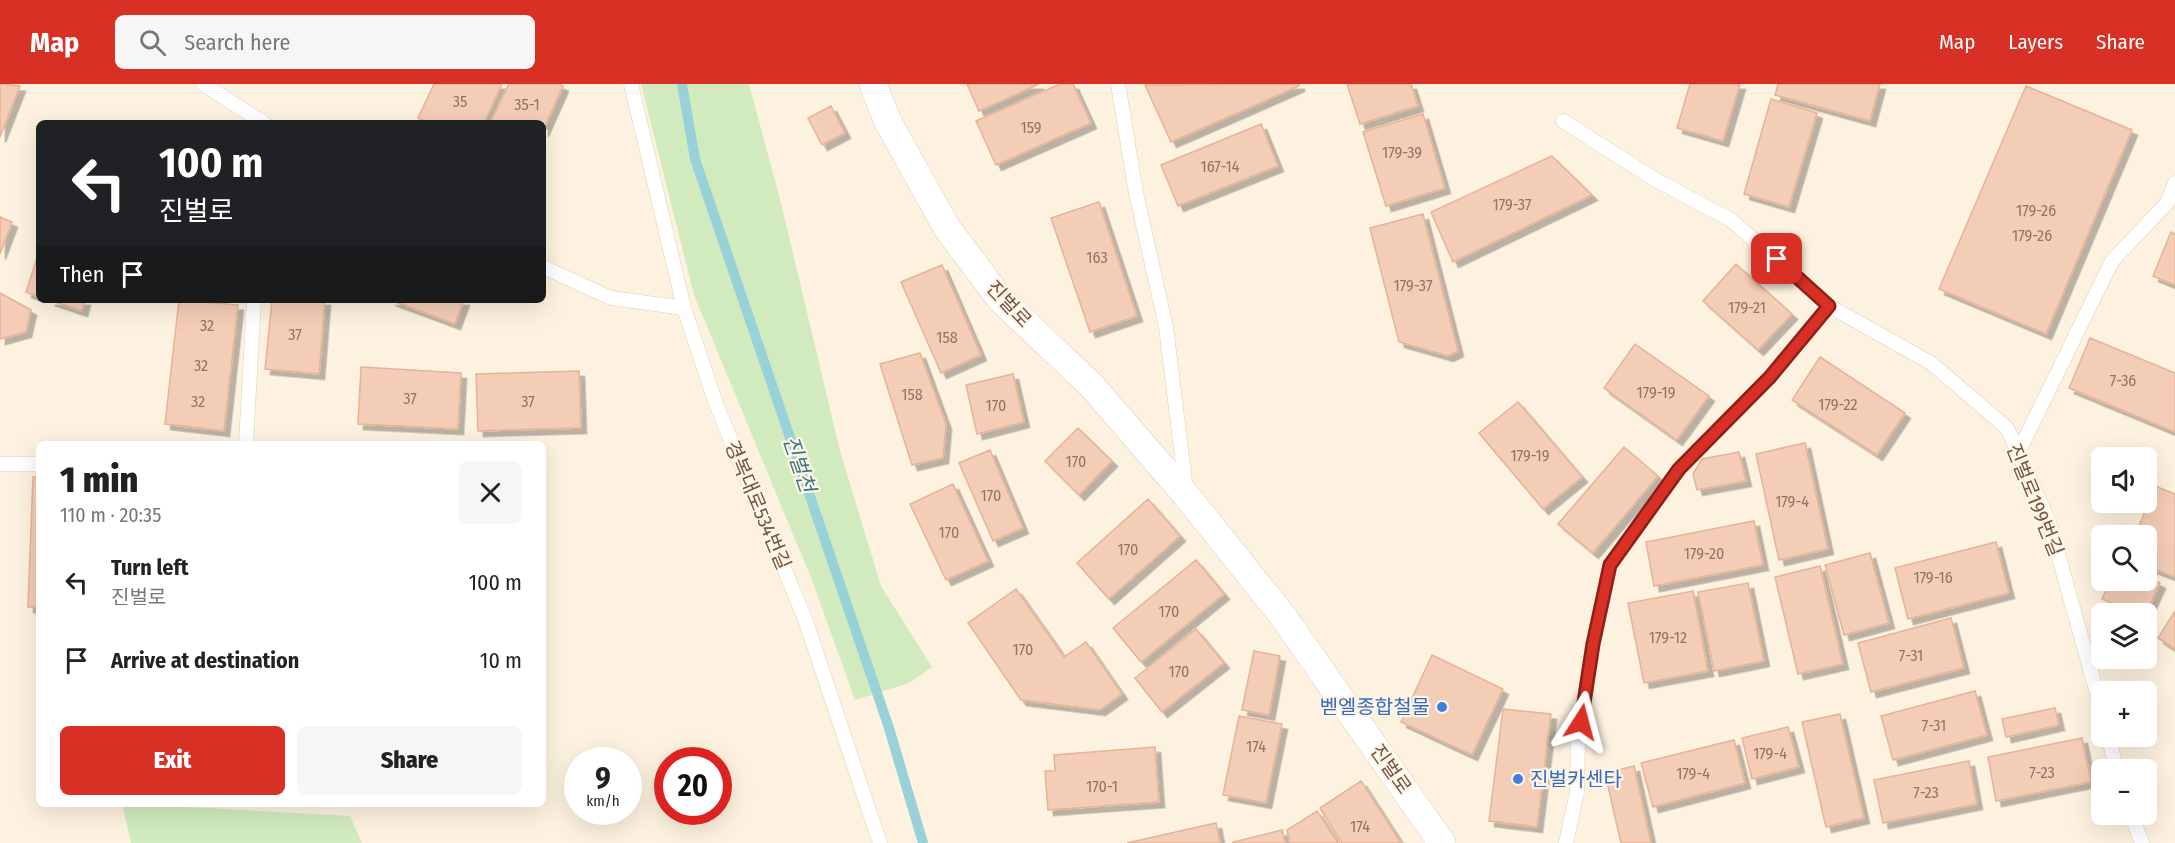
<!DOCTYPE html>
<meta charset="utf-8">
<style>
body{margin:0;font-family:"Fira Sans Condensed","Noto Sans KR",sans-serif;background:#f6f6f6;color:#222;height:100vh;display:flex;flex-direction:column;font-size:22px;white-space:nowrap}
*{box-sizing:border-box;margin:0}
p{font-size:20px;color:#767676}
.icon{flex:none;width:33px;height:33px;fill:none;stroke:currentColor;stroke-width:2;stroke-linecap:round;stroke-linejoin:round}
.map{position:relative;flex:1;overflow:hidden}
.side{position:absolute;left:36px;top:357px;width:510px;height:366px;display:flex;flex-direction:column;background:#fff;border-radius:9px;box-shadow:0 6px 24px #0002}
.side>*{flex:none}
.banner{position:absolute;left:36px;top:36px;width:510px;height:183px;border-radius:9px;box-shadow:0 6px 24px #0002;background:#202124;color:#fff;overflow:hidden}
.buttons{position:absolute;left:2091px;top:363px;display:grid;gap:12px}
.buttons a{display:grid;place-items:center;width:66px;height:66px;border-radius:9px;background:#fff;box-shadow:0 6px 24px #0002;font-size:30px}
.speed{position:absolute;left:564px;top:663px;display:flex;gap:12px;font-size:30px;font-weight:700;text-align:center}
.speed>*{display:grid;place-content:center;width:78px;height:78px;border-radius:50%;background:#fff;box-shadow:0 6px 24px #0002;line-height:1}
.speed small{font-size:15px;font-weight:400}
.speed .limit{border:9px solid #d22;background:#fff;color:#111}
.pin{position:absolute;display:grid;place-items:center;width:51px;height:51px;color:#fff;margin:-26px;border-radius:12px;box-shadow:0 3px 9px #0006}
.me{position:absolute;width:66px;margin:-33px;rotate:9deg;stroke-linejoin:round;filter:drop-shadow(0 0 4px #0008)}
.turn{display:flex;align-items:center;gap:21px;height:126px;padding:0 24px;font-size:27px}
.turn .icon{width:78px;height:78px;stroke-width:2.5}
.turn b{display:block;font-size:42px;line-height:51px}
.then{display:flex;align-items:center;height:57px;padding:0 24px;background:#0003;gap:12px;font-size:22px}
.round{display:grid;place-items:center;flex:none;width:63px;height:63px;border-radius:9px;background:#f6f6f6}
.headline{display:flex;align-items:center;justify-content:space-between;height:102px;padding:0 24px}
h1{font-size:36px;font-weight:800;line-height:45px}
.button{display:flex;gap:12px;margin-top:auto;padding:12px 24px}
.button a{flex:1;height:69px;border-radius:9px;background:#d93025;color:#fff;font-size:24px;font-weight:800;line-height:69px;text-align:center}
.button a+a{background:#f6f6f6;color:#222}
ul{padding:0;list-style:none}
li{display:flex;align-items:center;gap:18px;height:78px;padding:0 24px}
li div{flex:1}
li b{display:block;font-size:22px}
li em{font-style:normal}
header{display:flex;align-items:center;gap:36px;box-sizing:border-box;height:84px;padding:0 30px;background:#d93025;color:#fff}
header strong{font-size:28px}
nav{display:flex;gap:33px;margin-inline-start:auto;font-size:21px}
.search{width:420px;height:54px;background:#f6f6f6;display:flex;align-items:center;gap:15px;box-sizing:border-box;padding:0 21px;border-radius:9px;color:#767676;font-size:22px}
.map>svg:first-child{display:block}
.green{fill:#d1ebbe}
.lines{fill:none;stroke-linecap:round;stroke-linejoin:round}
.stream{stroke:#99d1d9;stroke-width:10}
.building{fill:#f4cdb6;stroke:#e7b395;stroke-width:1.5;filter:url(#shadow)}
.service-casing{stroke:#e3cebe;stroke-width:15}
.minor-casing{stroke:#e3cebe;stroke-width:28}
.service{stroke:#fff;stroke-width:14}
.minor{stroke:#fff;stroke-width:27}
.route-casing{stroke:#8d1f18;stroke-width:15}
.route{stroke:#d93025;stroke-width:10}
.shop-dot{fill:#3f7fe0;stroke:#fff5e7;stroke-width:2}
.labels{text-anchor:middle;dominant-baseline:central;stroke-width:4.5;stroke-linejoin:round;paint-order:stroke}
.number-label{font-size:16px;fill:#957362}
.street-label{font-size:20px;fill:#755546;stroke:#fff5e7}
.shop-label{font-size:20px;fill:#366cbe;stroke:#fff5e7;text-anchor:end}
.water-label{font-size:21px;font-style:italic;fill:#3c7983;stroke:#fff5e7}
</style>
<header>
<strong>Map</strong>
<div class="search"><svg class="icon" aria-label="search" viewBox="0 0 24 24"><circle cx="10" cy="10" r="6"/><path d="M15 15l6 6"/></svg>Search here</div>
<nav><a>Map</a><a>Layers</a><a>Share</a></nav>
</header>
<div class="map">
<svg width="2175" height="759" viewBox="0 0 2175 759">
<defs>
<filter id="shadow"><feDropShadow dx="5.5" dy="5.5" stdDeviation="0" flood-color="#0004"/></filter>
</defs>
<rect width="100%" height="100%" fill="#fdf1df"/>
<!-- green -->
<path class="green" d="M641,0H749L781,119L840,367L881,502L932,583L909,599L855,616L812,496L694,211Z
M122,720H189V723L350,732L362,759H131Z"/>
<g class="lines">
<!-- stream -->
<path class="stream" d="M682,0L695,75L889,644L923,759"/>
</g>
<!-- building -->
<path class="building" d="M0,0L20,2L0,53Z
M434,0H502L484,39H429L418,34Z
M509,0H559L563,2L543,47V39H490Z
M967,0H1039L979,27Z
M1060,0H1073L1091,39L996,81L976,37Z
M1299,0V2L1171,58L1145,1Z
M1347,0H1411L1418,22L1360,40Z
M1690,0H1740L1723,57L1677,44Z
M1778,0H1880L1870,37L1775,11Z
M2026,2L2132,46L2046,250L1939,205Z
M1771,15L1817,29L1789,123L1744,110Z
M831,22L845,49L822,61L808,34Z
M1423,30L1445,104L1386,122L1363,48Z
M1261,40L1278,82L1178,122L1161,81Z
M1552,72L1592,111L1453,178L1431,128Z
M1099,118L1137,232L1090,248L1051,134Z
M1423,130L1458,267L1448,272L1399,258L1370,144Z
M0,133L12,138L0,170Z
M2171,148L2175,150V201L2153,192Z
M39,168V213L26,208Z
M1736,180L1792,230L1758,266L1703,217Z
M942,181L981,271L941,289L901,198Z
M0,209L31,226L26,248L0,255Z
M49,216H85L82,227Z
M179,216L238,221L224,347L165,340Z
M272,216H325L319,290L265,285Z
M390,216H464L455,240Z
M2090,254L2175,289V348L2069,304Z
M1635,260L1709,312L1677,356L1604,304Z
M920,269L946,340L943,374L912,381L880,280Z
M1820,273L1905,329L1877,371L1792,316Z
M361,283L461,289L458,345L358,340Z
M579,287L581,344L478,347L476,290Z
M1013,290L1024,338L977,350L966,301Z
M1518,318L1582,393L1543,425L1479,349Z
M1078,344L1112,377L1079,411L1045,377Z
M1805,359L1828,465L1779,476L1756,370Z
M1624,363L1658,392L1593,469L1558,440Z
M990,366L1023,444L993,457L959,379Z
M1739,368L1746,397L1697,406L1693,390L1702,375Z
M33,393H39V523H28Z
M953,400L988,477L946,496L910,420Z
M2155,402L2175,410V493L2146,482V452H2135Z
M1148,415L1180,452L1109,515L1077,479Z
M1754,437L1763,481L1654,502L1646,458Z
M1996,458L2009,509L1908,535L1895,484Z
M1870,469L1889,539L1844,551L1825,481Z
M1196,476L1224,510L1141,578L1113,544Z
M1820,482L1843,580L1798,590L1775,493Z
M2146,492L2160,499L2146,530H2135L2102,515L2111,496H2146Z
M1748,499L1764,577L1714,587L1698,508Z
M1016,505L1064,573L1086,558L1122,610L1100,626L1021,616L968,539Z
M1693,507L1708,587L1644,599L1628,519Z
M2175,527V565L2158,554Z
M1951,534L1964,584L1871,608L1858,559Z
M1196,545L1224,579L1162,628L1135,594Z
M1254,567L1280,572L1269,631L1242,626Z
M1432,571L1503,605L1472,671L1401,638Z
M1975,607L1987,651L1893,676L1881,632Z
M2055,624L2059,641L2006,653L2002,635Z
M1503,625L1551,630L1537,743L1489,737Z
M1840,630L1864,734L1826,743L1802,638Z
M1239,632L1282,640L1266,719L1223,711Z
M1788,643L1799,683L1752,695L1742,654Z
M2082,654L2091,698L1996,717L1988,673Z
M1734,656L1745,699L1653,723L1641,679Z
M1155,663L1159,718L1048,726L1045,687H1055L1054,671Z
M1969,677L1977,720L1883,739L1874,696Z
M1634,682L1651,759H1621L1605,689Z
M1361,697L1401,759H1342L1320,724Z
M1317,727L1338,759H1290L1287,746Z
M1216,739L1220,759H1127Z
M1282,746L1285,759H1233V758Z"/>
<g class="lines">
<defs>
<path id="service" d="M203,0L264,39
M631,0L684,224
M1118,0L1136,109L1166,243L1186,406
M1563,37L1656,96L1731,136L1829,222L1770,293L1679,385L1610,481L1593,560L1578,657L1577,708L1566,759
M543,183L611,214L684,224L716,320L805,535L880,759
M1829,222L1931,279L2007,344L2049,438L2102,627
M246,360L254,216
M2018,369L2112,177L2167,119L2175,99
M0,380H39
M2108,652L2117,686
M2131,730L2142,759"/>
<path id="minor" d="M873,0L887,36L947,144L1001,216L1091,301L1186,411L1282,531L1442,759"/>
</defs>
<!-- service casing -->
<use href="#service" class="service-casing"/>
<!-- minor casing -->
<use href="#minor" class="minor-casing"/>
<!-- service -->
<use href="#service" class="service"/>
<!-- minor -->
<use href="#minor" class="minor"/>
</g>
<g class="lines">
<defs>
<path id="route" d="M1581,638L1593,560L1610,481L1679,385L1770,293L1829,222L1777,175"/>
</defs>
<!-- route casing -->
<use href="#route" class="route-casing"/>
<!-- route -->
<use href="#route" class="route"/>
</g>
<!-- markers -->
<g class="shop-dot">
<circle cx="1442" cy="623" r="6"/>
<circle cx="1518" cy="695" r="6"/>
</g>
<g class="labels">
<!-- number labels -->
<g class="number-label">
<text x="460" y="17">35</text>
<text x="527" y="20">35-1</text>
<text x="1031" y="43">159</text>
<text x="1402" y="68">179-39</text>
<text x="1220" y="82">167-14</text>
<text x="1512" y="120">179-37</text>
<text x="2036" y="126">179-26</text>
<text x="2032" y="151">179-26</text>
<text x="1097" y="173">163</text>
<text x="1413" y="201">179-37</text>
<text x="1747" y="223">179-21</text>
<text x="207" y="241">32</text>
<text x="295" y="250">37</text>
<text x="947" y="253">158</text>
<text x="201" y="281">32</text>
<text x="2123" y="296">7-36</text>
<text x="1656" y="308">179-19</text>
<text x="912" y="310">158</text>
<text x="410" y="314">37</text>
<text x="198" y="317">32</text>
<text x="528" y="317">37</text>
<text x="1838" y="320">179-22</text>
<text x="996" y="321">170</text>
<text x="1530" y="371">179-19</text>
<text x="1076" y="377">170</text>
<text x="991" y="411">170</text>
<text x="1792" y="417">179-4</text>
<text x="949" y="448">170</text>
<text x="1128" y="465">170</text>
<text x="1704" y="469">179-20</text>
<text x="1933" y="493">179-16</text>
<text x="1169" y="527">170</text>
<text x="1668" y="553">179-12</text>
<text x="1023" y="565">170</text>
<text x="1911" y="571">7-31</text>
<text x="1179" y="587">170</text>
<text x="1934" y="641">7-31</text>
<text x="1256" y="662">174</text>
<text x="1770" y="669">179-4</text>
<text x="2042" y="688">7-23</text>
<text x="1693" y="689">179-4</text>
<text x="1102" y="702">170-1</text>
<text x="1926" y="708">7-23</text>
<text x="1360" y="742">174</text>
</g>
<!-- street labels -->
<g class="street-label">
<text transform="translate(1009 220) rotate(47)">진벌로</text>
<text transform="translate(2035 416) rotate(68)">진벌로199번길</text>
<text transform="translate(758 421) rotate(67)">경복대로534번길</text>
<text transform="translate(1391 685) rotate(55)">진벌로</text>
</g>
<!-- shop labels -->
<g class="shop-label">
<text x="1430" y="623">벧엘종합철물</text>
<text x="1530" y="695" text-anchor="start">진벌카센타</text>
</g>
<!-- water labels -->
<g class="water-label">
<text transform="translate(799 380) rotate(71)">진벌천</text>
</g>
</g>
</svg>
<div class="buttons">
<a><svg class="icon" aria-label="sound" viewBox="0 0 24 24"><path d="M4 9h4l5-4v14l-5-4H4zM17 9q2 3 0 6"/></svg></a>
<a><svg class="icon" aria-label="search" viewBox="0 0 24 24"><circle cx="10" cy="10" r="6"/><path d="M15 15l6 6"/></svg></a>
<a><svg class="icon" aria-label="layers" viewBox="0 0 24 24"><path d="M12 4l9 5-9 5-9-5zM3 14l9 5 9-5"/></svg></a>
<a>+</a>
<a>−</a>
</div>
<div class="speed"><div>9<small>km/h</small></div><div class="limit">20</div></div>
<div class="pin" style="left:1777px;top:175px;background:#d93025"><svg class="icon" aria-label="arrive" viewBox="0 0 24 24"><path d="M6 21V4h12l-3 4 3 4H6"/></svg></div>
<svg class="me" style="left:1581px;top:638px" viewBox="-20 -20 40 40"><path d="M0-17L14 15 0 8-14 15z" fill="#d93025" stroke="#fff" stroke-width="4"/></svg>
<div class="banner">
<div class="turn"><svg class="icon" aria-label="left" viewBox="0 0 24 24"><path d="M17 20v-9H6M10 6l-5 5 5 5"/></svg><div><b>100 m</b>진벌로</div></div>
<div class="then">Then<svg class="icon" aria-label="arrive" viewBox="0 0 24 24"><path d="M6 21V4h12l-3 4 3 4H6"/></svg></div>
</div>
<section class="side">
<div class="headline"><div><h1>1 min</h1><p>110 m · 20:35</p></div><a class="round"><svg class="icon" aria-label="close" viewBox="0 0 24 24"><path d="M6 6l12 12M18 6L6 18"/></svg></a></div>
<ul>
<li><svg class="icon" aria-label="left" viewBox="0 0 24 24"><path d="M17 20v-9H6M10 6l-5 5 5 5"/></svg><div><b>Turn left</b><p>진벌로</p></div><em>100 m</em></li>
<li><svg class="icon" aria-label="arrive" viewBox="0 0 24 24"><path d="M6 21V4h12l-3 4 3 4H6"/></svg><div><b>Arrive at destination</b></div><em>10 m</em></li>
</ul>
<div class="button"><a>Exit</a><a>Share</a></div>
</section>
</div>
